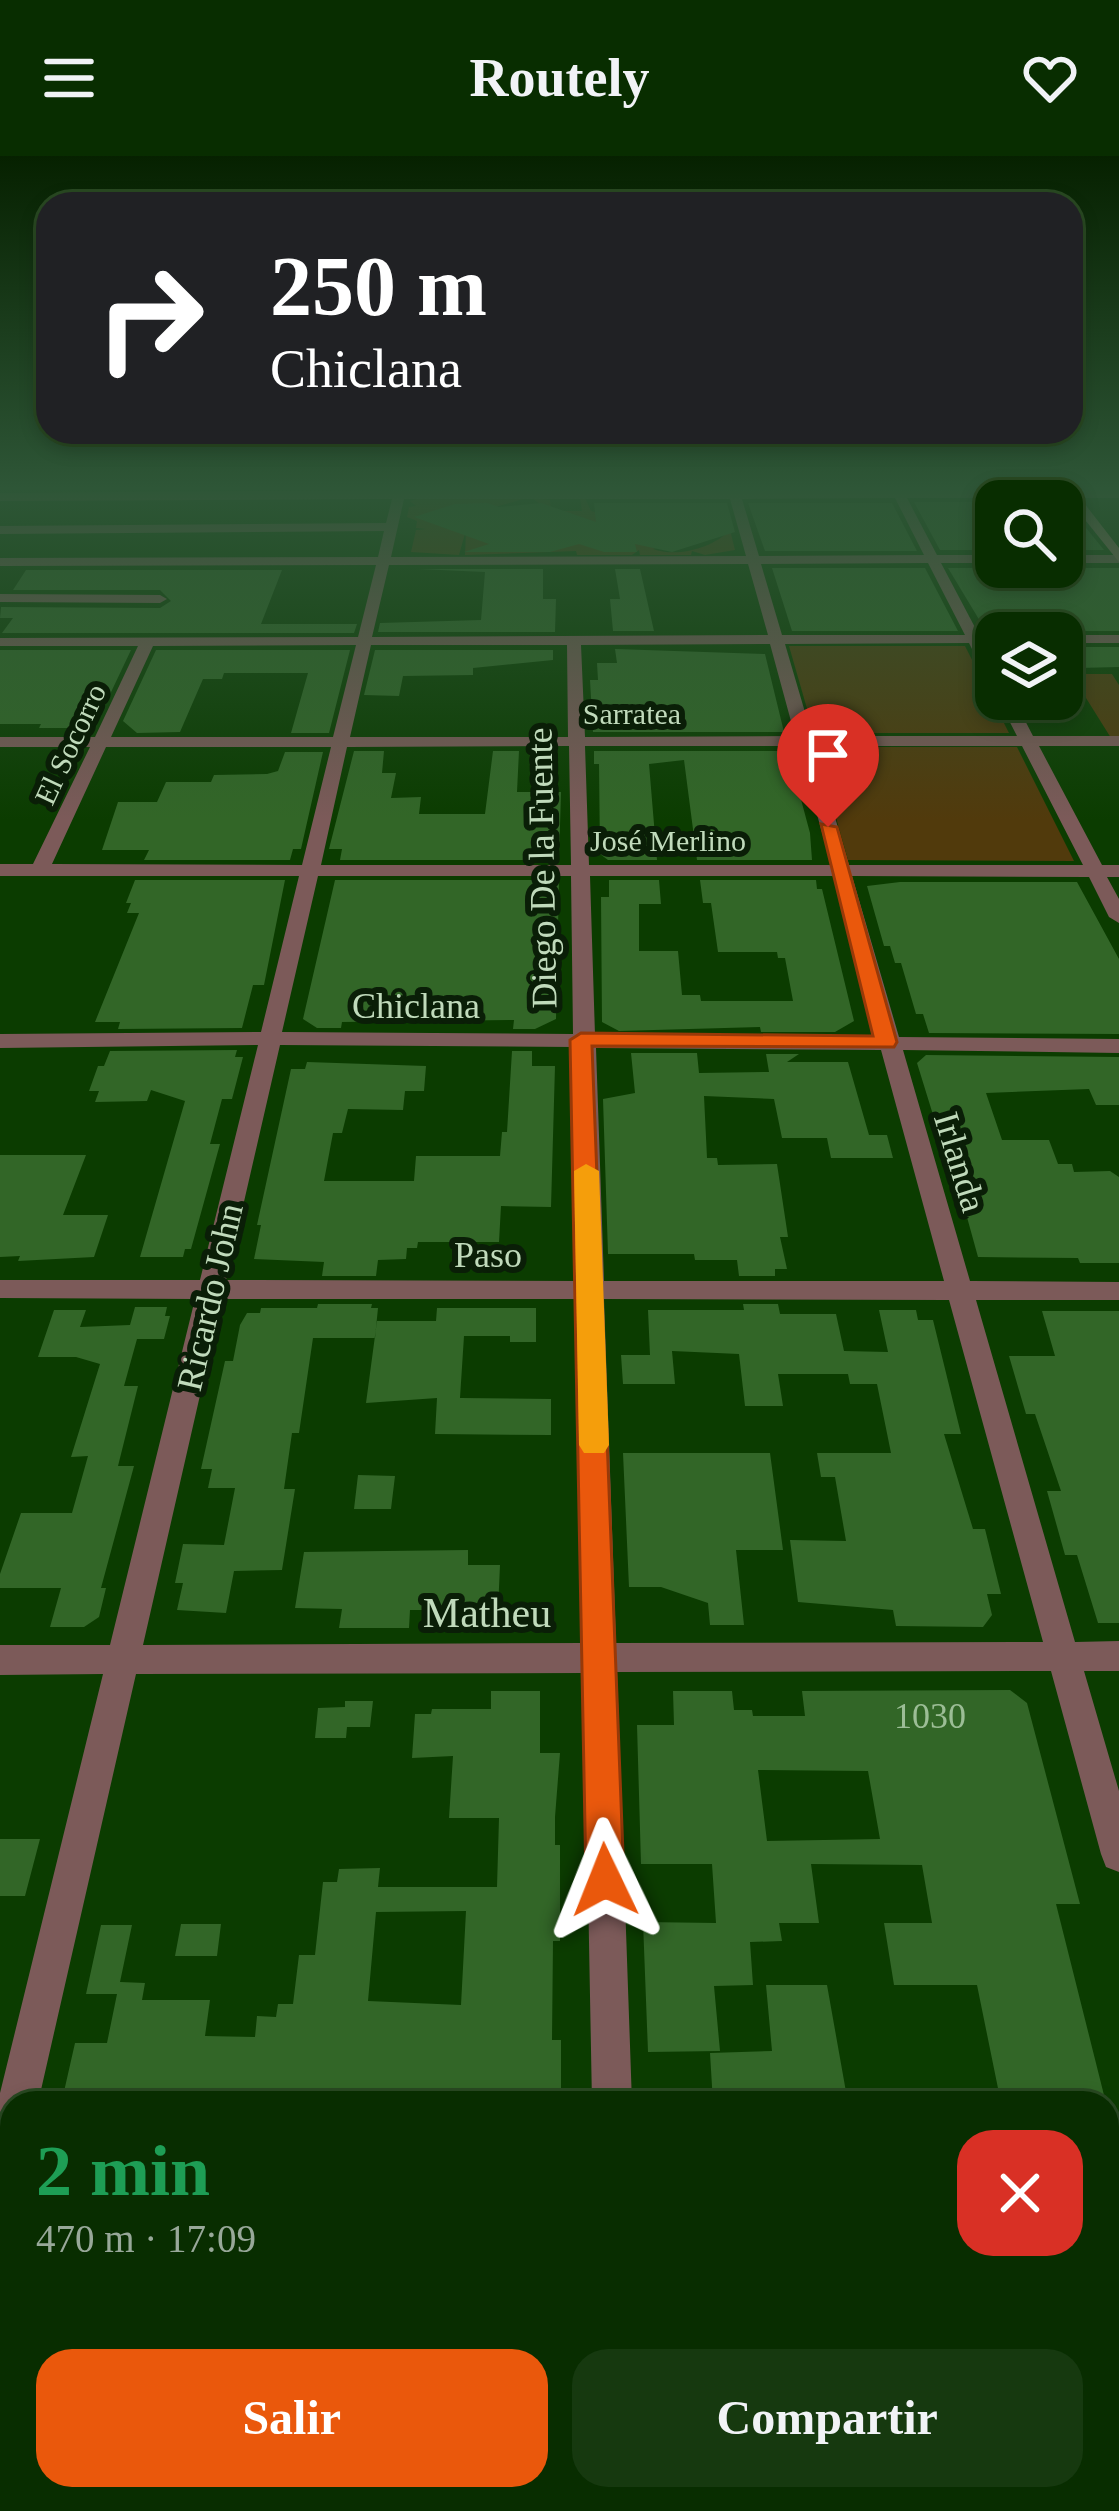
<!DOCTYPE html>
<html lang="es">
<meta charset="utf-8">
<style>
body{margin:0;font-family:"Times New Roman",serif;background:#16390f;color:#f1f3f6;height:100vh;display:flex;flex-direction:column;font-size:45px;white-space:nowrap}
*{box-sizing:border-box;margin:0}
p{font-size:39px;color:#98a899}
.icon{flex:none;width:66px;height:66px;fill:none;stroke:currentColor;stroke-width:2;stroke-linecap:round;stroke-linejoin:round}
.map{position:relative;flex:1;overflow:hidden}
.side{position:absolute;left:0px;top:1935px;width:1119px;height:420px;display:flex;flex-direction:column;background:#082d00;border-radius:36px 36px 0 0;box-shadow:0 6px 18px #0003,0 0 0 3px #294922}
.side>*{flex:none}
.banner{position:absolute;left:36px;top:36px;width:1047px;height:252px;border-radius:36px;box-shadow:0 6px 18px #0003,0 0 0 3px #294922;background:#202124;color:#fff;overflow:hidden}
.controls{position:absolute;left:975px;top:324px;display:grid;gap:24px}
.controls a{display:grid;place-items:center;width:108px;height:108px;border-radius:24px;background:#082d00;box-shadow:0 6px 18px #0003,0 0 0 3px #294922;font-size:60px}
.pin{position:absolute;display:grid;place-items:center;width:102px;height:102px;color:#fff;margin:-123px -51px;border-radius:50% 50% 50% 0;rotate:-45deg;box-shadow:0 0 12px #0007}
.pin .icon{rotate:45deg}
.me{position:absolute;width:132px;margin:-66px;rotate:358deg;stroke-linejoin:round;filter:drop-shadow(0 0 9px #0008)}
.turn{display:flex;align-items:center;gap:42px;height:252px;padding:0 36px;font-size:54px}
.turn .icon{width:156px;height:156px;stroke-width:2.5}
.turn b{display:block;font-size:84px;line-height:102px}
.round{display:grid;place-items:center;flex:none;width:126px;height:126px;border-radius:36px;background:#16390f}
.overview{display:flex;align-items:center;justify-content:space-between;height:204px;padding:0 36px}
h1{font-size:72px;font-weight:600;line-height:90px;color:#1e9e55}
.button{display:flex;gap:24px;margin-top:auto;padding:24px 36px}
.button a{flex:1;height:138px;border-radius:36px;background:#ea580c;color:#fff;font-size:48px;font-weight:600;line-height:138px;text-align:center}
.button a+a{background:#16390f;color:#f1f3f6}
header{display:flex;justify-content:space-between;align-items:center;height:156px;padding:0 36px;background:#082d00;font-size:54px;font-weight:600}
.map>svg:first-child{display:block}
.green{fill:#513a0c}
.building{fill:#326627;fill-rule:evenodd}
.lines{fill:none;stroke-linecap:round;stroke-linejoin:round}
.street{fill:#7c5a59;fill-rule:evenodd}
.secondary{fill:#a67070;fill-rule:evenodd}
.route{fill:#ea580c;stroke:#983908;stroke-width:3}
.slow{fill:#f59e0b}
.labels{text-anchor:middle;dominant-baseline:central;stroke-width:12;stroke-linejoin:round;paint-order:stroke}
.far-street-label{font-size:30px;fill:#c0dabb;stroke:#0a1e07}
.street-label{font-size:36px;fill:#c0dabb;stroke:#0a1e07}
.near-number-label{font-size:36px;fill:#9cbd96}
.near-street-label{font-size:42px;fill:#c0dabb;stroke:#0a1e07}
</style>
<header><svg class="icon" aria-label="menu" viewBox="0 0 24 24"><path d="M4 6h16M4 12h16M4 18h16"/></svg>Routely<svg class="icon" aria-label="heart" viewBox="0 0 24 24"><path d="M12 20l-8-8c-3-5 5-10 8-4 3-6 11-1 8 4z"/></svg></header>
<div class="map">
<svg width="1119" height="2355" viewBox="0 0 1119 2355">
<rect width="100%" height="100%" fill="#0b3c00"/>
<!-- green -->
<path class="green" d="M420,342H527L436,368L447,373L540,348L532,342L550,344L551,355H582L580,342H585L591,355L625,365L666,388L653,393C677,402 713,392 730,374L735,394L705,399L692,395L691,399H640L639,394L632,399H577L576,395L465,399L466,374L459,399L411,396L416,374L426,373L416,372L417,365L407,361L409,351L416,350L410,345Z
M789,490H965L1009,577H814Z
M1071,518H1112L1119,529V582H1111Z
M816,591H1017L1074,705L848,704Z"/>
<!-- building -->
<path class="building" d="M914,346H992L996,394H940Z
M1062,346H1065L1104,394H1068L1062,386Z
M487,347L499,351L541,347L596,366L594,347H727L735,376L672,396L635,388L637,396H604L579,388L550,396H464L489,388L414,361L455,348Z
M748,347H892L917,395H765Z
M772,412H925L958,475H792Z
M948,412H1119V475H986Z
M418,413H543V443H556L555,476H378L380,467L481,464L485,416Z
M615,413H640L654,475H613L610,443H620Z
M26,414H282L261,468H357L354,477H2L13,462H0L1,451L160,452L171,445L160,434H13Z
M1062,491H1119V511L1078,512L1070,497H1062Z
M615,493L765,498L784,576H593L590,524H598L597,507H617Z
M0,494H131L94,572H39L41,568H0Z
M156,494H350L329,577H291L308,517H224L222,523H203L180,576L137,577L123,565Z
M375,494H553V504L473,512V519L403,520L399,540L364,539Z
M354,595H384L382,617H396L391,642L421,641L419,658H485L493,595H519L517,636H561L559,704H340L342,693H329Z
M594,595H788L810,677L812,704H697L684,604L649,608L657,704H608L600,698L599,608H594Z
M285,596H323L301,693H293L290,704H144L149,694H102L118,646H157L166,626H211L214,619L267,618L278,615Z
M135,724H285L264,829H253L242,872L118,873L120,866H95L139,757H127L131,747H126Z
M335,724H559L556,863L535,873H513L514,864L342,866L341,872H317L303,863Z
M609,724H659L661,748H639V795H678L682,839H700L701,845H793L785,802H778L777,796H718L711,747H703L700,724H816L817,733H822L854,865L835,876H761L760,871L619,875L602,866L601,741H609Z
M900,726H1077L1119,803V878L929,877L923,858H916L901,807H895L890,790H884L867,730Z
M237,894L235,901H243L232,943H222L210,988H220L191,1093H185L183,1101H140L185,945L151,934L147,945L95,946L99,935H89L98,910H104L110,895Z
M512,895H532V910H555L551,1051L501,1050L499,1086H418L417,1092H407L406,1103L378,1104L376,1120H322L324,1106L254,1103L261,1069H257L291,913H305L307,906L426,910L424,935H405L403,954L348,953L342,977H333L324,1025H414L416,1000H500L502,976H507Z
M631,897H697L699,917L769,916L766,898H799L787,906H848L869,979H887L893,1002H831L827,982H782L774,943L704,940L707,1002H717L718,1009L777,1008L788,1081H780L787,1113H775V1120H739L737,1104H695L694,1098H608L603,943L635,937Z
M926,899L1119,901V949H1096L1089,933L986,937L1002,984H1049L1058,1008H1072L1074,1016L1110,1015L1119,1021V1107H1080L1078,1102L978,1101L957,1025L966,1024L963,1008L948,962H934L917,907Z
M0,999H86L63,1059H108L94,1101L18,1105L20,1100L0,1101Z
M318,1148H372L371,1152H378L375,1182H313L299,1277H292L284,1333H295L282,1414L234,1415L226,1457L177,1454L183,1427H175L183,1388L224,1389L235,1332H208L212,1313H201L225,1205H233L240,1169L247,1157H260L261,1152H317Z
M743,1148H778L780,1158H836L844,1195L888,1196L879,1154H916L918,1164H933L961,1278H944L973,1373H985L1001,1438H987L992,1459L983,1471L896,1470L893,1454L798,1446L790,1384L846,1385L835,1321H821L817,1297H891L877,1228H850L848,1218H778L783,1250H745L739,1198L672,1195L675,1228H623L621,1199H650L648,1154H744Z
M135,1151H167L165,1160H170L164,1183H137L124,1230H138L118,1310H134L101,1432H106L99,1461L84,1471H50L61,1432H0V1418L21,1357H72L88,1300L71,1301L100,1208L76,1201H38L54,1154H86L80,1171L130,1169Z
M437,1152H536V1186H510V1180H464L460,1242L551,1243V1279L435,1278L437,1242L366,1247L377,1165H436Z
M1042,1155H1119V1467H1098L1077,1399H1065L1047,1335H1061L1035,1258H1026L1009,1200H1055Z
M623,1297H770L783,1394H736L744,1469H710L708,1447L661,1431H629Z
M358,1319L395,1320L391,1353H354Z
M468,1394V1409H500L498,1454H410L409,1472H339L342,1453L295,1452L304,1396Z
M1010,1534L1027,1547L1080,1748H1056L1106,1947H1001L977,1829H894L884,1767H932L922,1709L811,1708L819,1767H779L782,1785L750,1786L753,1829L714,1830L720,1895L648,1896L643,1766L716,1767L712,1708H641L637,1569H674L673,1535H732L734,1554H752L753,1560H805L802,1535ZM758,1614L868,1615L880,1683L767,1685Z
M491,1535H540V1597H560L555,1661V1689H560V1785H553L552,1884H561V1947H505V1942H435V1947H221L222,1939L63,1940L75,1887H107L117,1838H86L101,1769H132L120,1826L145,1827L142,1844H210L205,1880L255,1881L257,1860L276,1861L278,1848H293L299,1799H315L323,1726H337L339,1713L380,1712L378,1731H497L499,1662H449L453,1600L412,1602L415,1558H431L432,1553H491ZM466,1755L461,1849L368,1845L376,1756Z
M345,1545H373L370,1571H347L346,1582H315L318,1552L345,1551Z
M0,1683H40L25,1740H0Z
M181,1768H221L217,1800H175Z
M766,1829H827L848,1947H713L710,1897L772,1895Z"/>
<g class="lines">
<!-- street -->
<path class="street" d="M394,334H1119V342H907L937,399H996V407H941L979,479H996V487H984L996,511V530L988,525L969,487L785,488L812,580H1017L998,543H1014L1033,580H1119V590H1039L1102,709H1119V721H1107L1119,743V767L1109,761L1089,721L852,720L899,881L1119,883V897L903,894L970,1125L1119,1126V1144H976L1075,1486L1119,1485V1515H1084L1119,1635V1716L1106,1711L1101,1698L1051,1515L617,1516L632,1947H592L584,1517L136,1518L38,1947H12V2041L0,2046V1937L103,1518L0,1519V1489H110L195,1143L0,1142V1124H200L258,889L0,892V878L261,876L299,720H0V708H33L90,591H0V581H95L138,490H0V482L358,481L376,409L0,410V402L378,401L384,375L0,378V370L386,367L392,343L0,345V337ZM895,342L924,399L759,400L742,343ZM404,343H730L746,400L391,401ZM928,407L965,479H782L761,408ZM748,408L768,479L372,481L389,409ZM770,488L795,580L585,581L581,489ZM356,489L333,581H111L153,490ZM371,489H567L568,581H350ZM569,590L571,709H321L347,591ZM585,590H798L831,709H589ZM814,590H1022L1083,709H849ZM106,591H331L302,709L52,708ZM318,720H571L573,878L282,876ZM590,720H834L878,881L595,879ZM280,889L574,891L578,1125L226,1124ZM596,892L881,894L944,1125H604ZM222,1143H578L584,1487L143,1489ZM604,1143L949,1144L1043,1486L616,1487Z
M1062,399H1119V407H1062Z
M0,438L160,439L167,443L160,447L0,446Z
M1062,479H1119V487H1062Z"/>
<!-- secondary -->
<path class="secondary" d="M1061,334H1074L1119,392V406Z
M1107,2147H1119V2197H1107Z
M0,2154H12V2204H0Z"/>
</g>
<!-- sky -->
<linearGradient id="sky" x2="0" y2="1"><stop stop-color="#062100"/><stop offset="0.5" stop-color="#2e5637"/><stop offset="1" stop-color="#2e5637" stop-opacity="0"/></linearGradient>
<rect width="1119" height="664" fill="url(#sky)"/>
<!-- route -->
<path class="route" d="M821,668L837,671L897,886L894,891L592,890L624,1724L618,1737L605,1743L592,1737L586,1724L570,884L581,877L873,880Z"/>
<!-- slow -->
<path class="slow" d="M586,1008L599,1015L609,1289L604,1297H584L579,1289L574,1015Z"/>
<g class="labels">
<!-- far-street labels -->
<g class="far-street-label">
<text x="632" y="557">Sarratea</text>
<text transform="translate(70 588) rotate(-65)">El Socorro</text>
<text x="668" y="684">José Merlino</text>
</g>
<!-- street labels -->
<g class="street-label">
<text transform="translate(542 712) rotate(-91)">Diego De la Fuente</text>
<text x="416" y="850">Chiclana</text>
<text transform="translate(960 1006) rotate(73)">Irlanda</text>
<text x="488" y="1099">Paso</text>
<text transform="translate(210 1141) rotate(-77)">Ricardo John</text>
</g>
<!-- near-number labels -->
<g class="near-number-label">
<text x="930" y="1560">1030</text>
</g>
<!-- near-street labels -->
<g class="near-street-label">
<text x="487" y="1457">Matheu</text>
</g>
</g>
</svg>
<div class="controls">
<a><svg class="icon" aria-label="search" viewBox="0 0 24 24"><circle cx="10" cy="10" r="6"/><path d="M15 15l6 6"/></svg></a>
<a><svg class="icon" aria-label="layers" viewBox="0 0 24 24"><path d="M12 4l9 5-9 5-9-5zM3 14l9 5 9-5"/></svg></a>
</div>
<div class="pin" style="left:828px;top:671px;background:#d93025"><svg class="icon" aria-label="arrive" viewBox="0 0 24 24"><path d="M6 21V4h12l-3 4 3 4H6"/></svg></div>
<svg class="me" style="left:605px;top:1724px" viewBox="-20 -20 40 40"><path d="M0-17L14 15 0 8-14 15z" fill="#ea580c" stroke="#fff" stroke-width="4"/></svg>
<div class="banner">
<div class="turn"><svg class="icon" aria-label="right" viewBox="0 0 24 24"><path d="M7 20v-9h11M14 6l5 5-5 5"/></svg><div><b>250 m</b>Chiclana</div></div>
</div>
<section class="side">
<div class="overview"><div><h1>2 min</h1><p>470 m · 17:09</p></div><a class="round" style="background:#d93025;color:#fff"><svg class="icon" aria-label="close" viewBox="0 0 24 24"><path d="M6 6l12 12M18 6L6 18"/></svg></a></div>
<div class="button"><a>Salir</a><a>Compartir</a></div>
</section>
</div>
